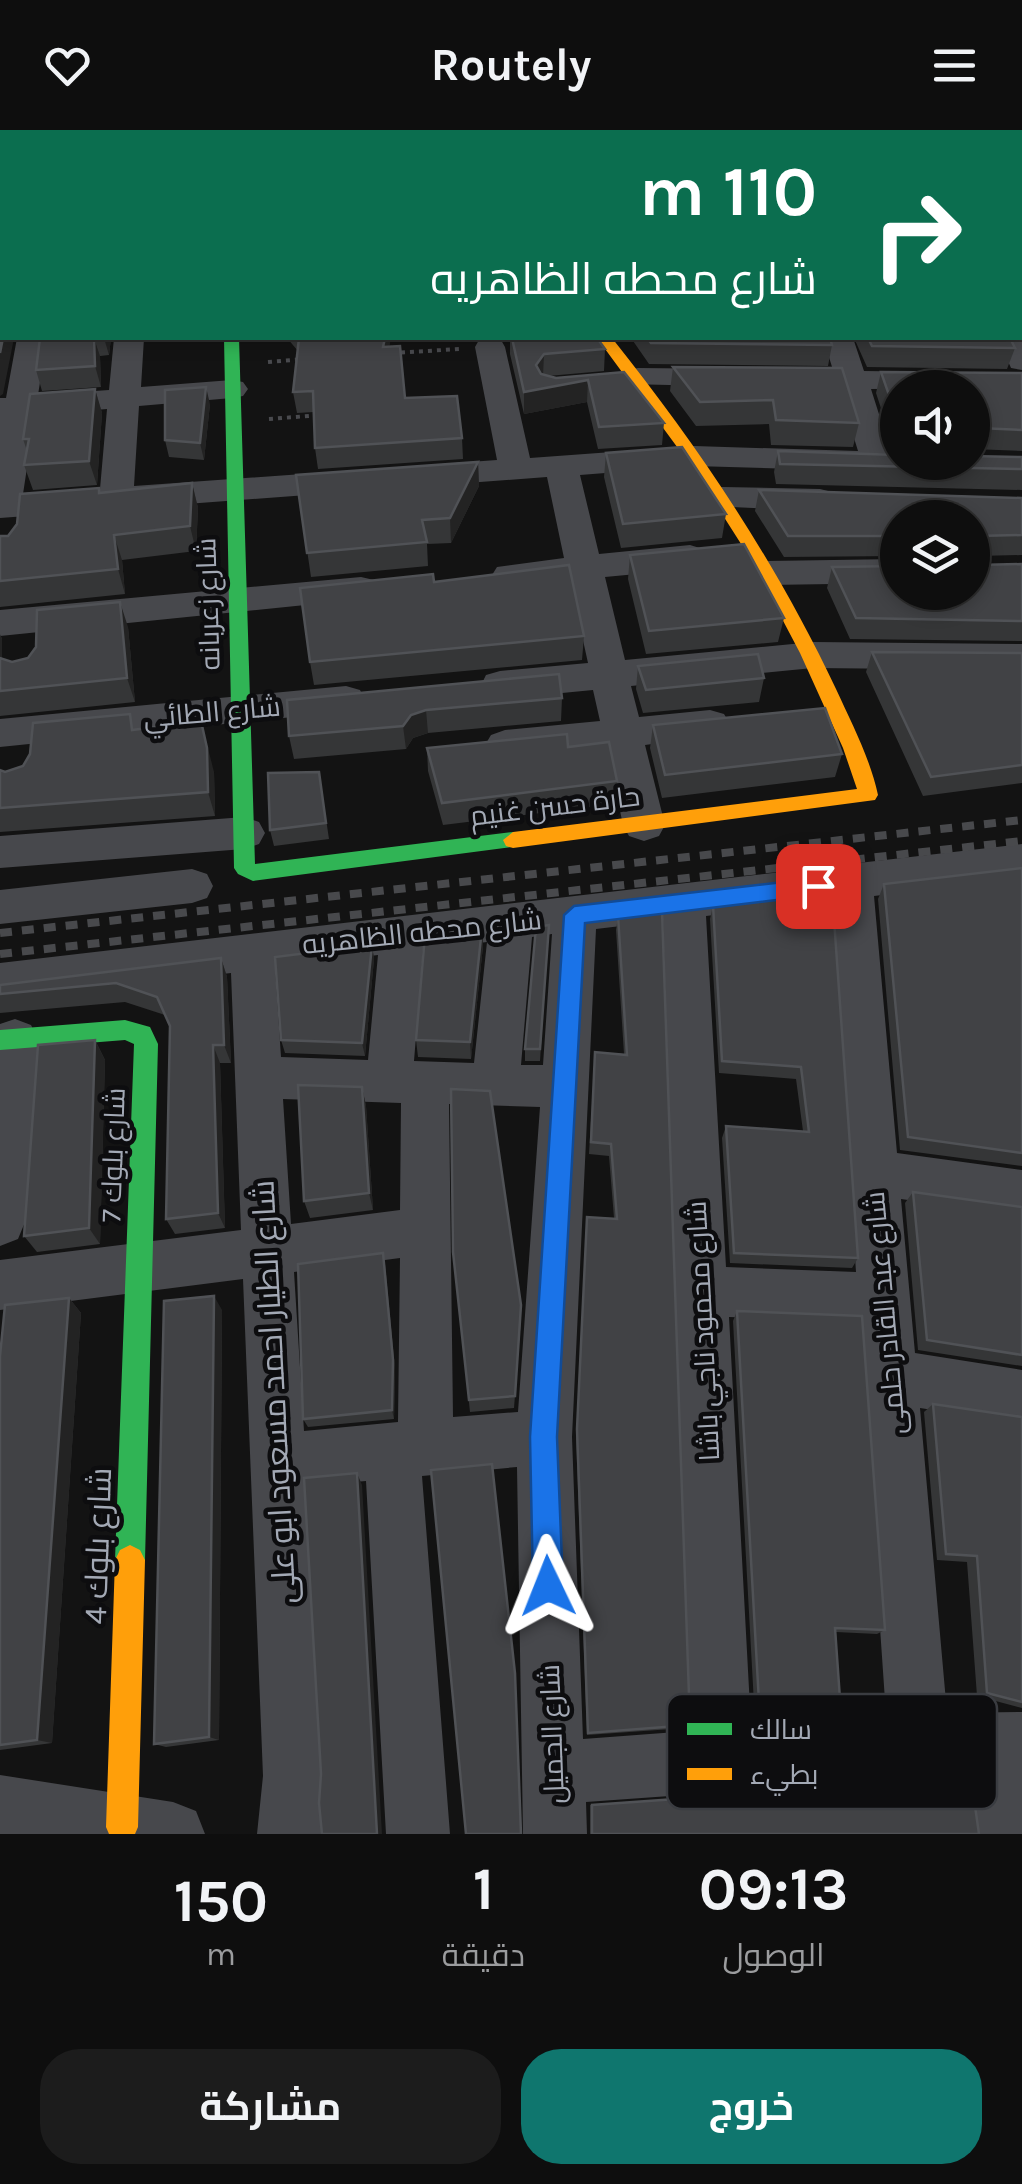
<!DOCTYPE html>
<html lang="ar">
<meta charset="utf-8">
<style>
body{margin:0;font-family:Karla,Cairo,sans-serif;background:#1c1c1c;color:#f1f3f6;direction:rtl;height:100vh;display:flex;flex-direction:column;font-size:38px;white-space:nowrap}
*{box-sizing:border-box;margin:0}
p{font-size:32px;color:#9b9c9e}
.icon{flex:none;width:55px;height:55px;fill:none;stroke:currentColor;stroke-width:2;stroke-linecap:round;stroke-linejoin:round}
.map{position:relative;height:1704px;overflow:hidden;direction:ltr}
.sheet{display:flex;flex-direction:column;background:#0e0e0e;flex:1}
.sheet>*{flex:none}
.hud{position:absolute;left:0px;top:0px;width:1022px;height:210px;box-shadow:0 5px 15px #0003,0 0 0 2px #2e2e2e;direction:rtl;background:#0b6e4f;color:#fff;overflow:hidden}
.fabs{position:absolute;left:880px;top:240px;display:grid;gap:20px}
.fabs a{display:grid;place-items:center;width:110px;height:110px;border-radius:50%;background:#0e0e0e;box-shadow:0 5px 15px #0003,0 0 0 2px #2e2e2e;font-size:50px}
.pin{position:absolute;display:grid;place-items:center;width:85px;height:85px;color:#fff;margin:-42px;border-radius:20px;box-shadow:0 5px 15px #0006}
.me{position:absolute;width:110px;margin:-55px;rotate:358deg;stroke-linejoin:round;filter:drop-shadow(0 0 8px #0008)}
.turn{display:flex;align-items:center;gap:35px;height:210px;padding:0 40px;font-size:45px}
.turn .icon{width:130px;height:130px;stroke-width:2.5}
.turn b{display:block;font-size:70px;line-height:85px}
.eta{display:flex;justify-content:space-evenly;align-items:center;height:170px;text-align:center}
.eta b{font-size:60px;font-weight:700;line-height:70px}
.button{display:flex;gap:20px;margin-top:auto;padding:20px 40px}
.button a{flex:1;height:115px;border-radius:40px;background:#0f766e;color:#fff;font-size:40px;font-weight:700;line-height:115px;text-align:center}
.button a+a{background:#1c1c1c;color:#f1f3f6}
header{display:flex;justify-content:space-between;align-items:center;height:130px;padding:0 40px;background:#0e0e0e;font-size:45px;font-weight:700}
.map>svg:first-child{display:block}
.lines{fill:none;stroke-linecap:round;stroke-linejoin:round}
.path{stroke:#494a4e;stroke-width:4;stroke-dasharray:4 5;stroke-linecap:butt}
.street{fill:#47484c;fill-rule:evenodd}
.fast{fill:#30b455;fill-rule:evenodd}
.slow{fill:#ff9f0a;fill-rule:evenodd}
.rail{stroke:#48494c;stroke-width:8;stroke-dasharray:12 10;stroke-linecap:butt}
.wall{fill:#353637}
.shaded-wall{fill:#232323}
.building{fill:#414245;stroke:#505256;stroke-width:2.5}
.route{fill:#1a73e8;stroke:#114b97;stroke-width:2.5}
.labels{text-anchor:middle;dominant-baseline:central;stroke-width:9;stroke-linejoin:round;paint-order:stroke}
.street-label{font-size:28px;fill:#a3a9b5;stroke:#0d0d0f}
.near-street-label{font-size:32px;fill:#a3a9b5;stroke:#0d0d0f}
.key{fill:#0d0d0f;stroke:#3a3c41;stroke-width:2.5}
.key-label{font-size:28px;fill:#a3a9b5}
</style>
<header><svg class="icon" aria-label="menu" viewBox="0 0 24 24"><path d="M4 6h16M4 12h16M4 18h16"/></svg>Routely<svg class="icon" aria-label="heart" viewBox="0 0 24 24"><path d="M12 20l-8-8c-3-5 5-10 8-4 3-6 11-1 8 4z"/></svg></header>
<div class="map">
<svg width="1022" height="1704" viewBox="0 0 1022 1704">
<rect width="100%" height="100%" fill="#131313"/>
<g class="lines">
<!-- path -->
<path class="path" d="M392,223L460,219
M268,232L305,229
M269,289L321,285"/>
<!-- street -->
<path class="street" d="M214,0H240V2H214Z
M393,0H445L446,1L392,2Z
M793,0H819L820,2H794Z
M0,48H2V64H0Z
M1020,201H1022V240L1011,238L998,208H1020Z
M17,208H47L38,265L109,260L114,208H144L141,257L232,250L243,252L248,259L243,266L232,268L139,276L134,356L497,330L475,217L479,210H501L505,217L530,328L694,316L858,321L839,259L627,254L622,247L627,240L638,238L833,240L823,208H853L864,241L1022,243V261H972V258L871,259L891,322H898V332H914L910,339L898,342L694,336L580,345L599,424L690,415L703,419L708,427L703,435L690,439L605,447L625,530L813,512L1022,514V540L813,538L631,556L639,587L710,580L724,584L730,594L724,604L645,615L665,695L659,706L644,711L629,706L623,695L607,619L505,630L491,625L485,615L491,605L505,600L600,591L593,560L500,569L486,565L481,555L486,545L500,541L588,533L570,451L510,457L497,453L492,445L497,437L564,428L547,347L0,388V268H6ZM107,279L100,359L23,364L35,285Z
M722,357L820,359L832,362L837,370L832,378L820,381L710,376L705,368L710,360Z
M898,429V453L768,455L755,451L750,443L755,435L768,431Z
M361,447L374,450L379,459L374,468L0,506V480Z
M346,556L360,560L365,570L360,580L0,617V589Z
M244,687L259,692L265,703L259,714L244,719L0,738V706Z
M1022,714V748L874,766L897,1023L1022,1040V1086L901,1069L915,1223L1022,1240V1294L920,1278L947,1583L1022,1582V1704H969L961,1645L586,1672L587,1704H523L517,1337L422,1346L450,1704H386L366,1351L307,1356L325,1646L321,1704H257L263,1646L243,1149L0,1180V1130L241,1100L231,843L0,871V833ZM831,771L856,1142L726,1137L706,786ZM663,791L690,1601L583,1609L572,1307L596,799ZM552,804L543,935H521L532,807ZM487,812L474,933L414,931L423,820ZM378,825L368,930L281,927L275,838ZM283,969L401,973L400,1080L291,1094ZM449,974L540,977L518,1282L453,1287ZM400,1128L398,1292L304,1301L294,1142ZM729,1187L859,1192L886,1585L751,1596Z
M192,739L207,744L213,756L207,768L192,773L0,794V760Z
M15,889L31,895L38,909L25,1092L18,1109L0,1116V894Z
M0,1645L173,1672L196,1681L205,1704H0Z"/>
<!-- fast -->
<path class="fast" d="M224,208H239L255,734L513,702L523,710L520,716L253,751L238,744L234,738Z
M125,890L150,897L158,914L145,1430L140,1440L130,1445L120,1440L115,1430L134,914L125,910L0,920V900Z"/>
<!-- slow -->
<path class="slow" d="M597,208H612C699,317 776,432 836,559C852,594 870,628 878,665L875,670L513,718L506,716L503,710L513,702L857,659L843,618L800,523L750,428L694,340Z
M130,1415L140,1420L145,1430L138,1697L135,1704H109L106,1697L115,1430L120,1420Z"/>
<!-- rail -->
<path class="rail" d="M0,803L1022,690
M0,824L1022,711"/>
</g>
<!-- wall -->
<path class="wall" d="M237,0H343V2H237Z
M815,0H1022V25H1020V2H815Z
M40,208H111L109,225L100,226L101,257L42,261L36,240Z
M287,208H391L389,216L405,268L462,308L463,329L318,339L315,318L314,282L297,283L293,262L298,221Z
M510,208H597L605,219L604,241L548,246L556,248L624,242L664,293L662,315L598,319L587,272L524,284L510,224Z
M631,208H830L832,215L828,236L649,234Z
M854,208H1010L1015,218L1007,239L867,237Z
M673,237L859,293L853,317L771,315L769,294L696,296L670,261Z
M881,242L1022,243V321L972,319V258H898V319L894,318L876,263Z
M95,259L102,283L97,355L33,360L24,335L27,321L23,309Z
M210,274L204,330L169,327L165,310Z
M778,321L1022,327V360L776,354L774,342Z
M606,323L726,384L722,408L621,418L604,347Z
M478,332L479,356L451,413L427,414L428,436L311,447L296,345Z
M192,353L198,378L196,421L122,430L125,464L0,477V406H8L100,363Z
M759,360L1022,368V425L977,426V435L1022,434V511L850,509L827,458L832,437L972,462L898,388V426L784,427L755,381Z
M630,425L784,488L778,512L646,524L628,449Z
M434,452L584,506L582,530L314,555L310,532Z
M128,497L135,572L0,586V504L2,509V529L12,532Z
M872,522L1022,523V653L923,666L866,542Z
M638,536L764,548L759,572L643,583L636,559Z
M559,544L562,568L561,591L428,603L413,608L406,619L294,629L289,606Z
M653,595L842,624L835,647L662,668L650,618Z
M136,600L214,642L215,686L0,702V640L5,642Z
M568,617L617,651L615,674L443,695L428,641L427,618Z
M319,642L329,709L274,716L270,700Z
M1022,738V1036L900,1020L878,769L884,754Z
M832,761L858,1128L852,1138L730,1133L722,1008L726,996L803,1001L796,949L719,943L710,789L713,775Z
M618,786L690,1595L686,1598L587,1605L576,1307L587,1087L614,1088L609,1026L589,1024L595,922L624,924L616,800Z
M549,795L540,931H525V919Z
M482,798L483,816L471,929L418,927L416,910Z
M372,815L374,829L365,926L285,923L281,910Z
M221,828L227,847L231,933H220L225,1098L175,1104L166,1089L170,896L165,885L125,872L0,883V855Z
M95,910L105,930L100,1114L37,1122L24,1106Z
M362,957L366,976L373,1080L310,1088L304,1071Z
M913,1062L1022,1077V1236L918,1220L905,1073Z
M453,1122L521,1189L514,1278L470,1282Z
M385,1134L395,1239L394,1289L308,1297L303,1289Z
M69,1168L81,1183L52,1613L0,1620V1226Z
M222,1180L219,1610L166,1617L154,1614Z
M737,1181L885,1500L877,1504L836,1502L841,1583L833,1586L755,1592L733,1191Z
M933,1274L1022,1287V1578L977,1566L967,1432L937,1430L924,1282Z
M590,1675H592L979,1704H590Z"/>
<!-- shaded-wall -->
<path class="shaded-wall" d="M137,0H212L211,2H138Z
M3,208H14L3,264L0,266V223Z
M94,208L100,226L101,257L95,236Z
M104,208H111L109,225Z
M385,208H391L385,238L383,217Z
M544,224L543,246L536,235Z
M588,250L587,272L524,284V262Z
M206,257L210,274L204,330L200,313Z
M95,259L102,283L97,355L89,331Z
M478,332L479,356L451,413L450,388Z
M192,353L198,378L196,421L190,396Z
M114,405L122,430L125,464L118,439Z
M120,472L128,497L135,572L127,548Z
M0,505L2,509V542L0,538Z
M426,580L428,603L413,608L406,619L403,596L411,585Z
M201,591L214,642L215,686L208,662Z
M482,798L483,816L471,929L470,912Z
M372,815L374,829L365,926L362,913Z
M221,828L227,847L231,933L224,915Z
M95,910L105,930L100,1114L89,1098Z
M213,915L220,933L225,1098L218,1083Z
M362,957L366,976L373,1080L369,1063Z
M383,1123L385,1134L395,1239L394,1289L392,1280Z
M214,1166L222,1180L219,1610L209,1607Z
M69,1168L81,1183L52,1613L37,1610Z
M357,1343L362,1355L382,1704H377Z"/>
<!-- building -->
<path class="building" d="M83,0H137L138,2H82Z
M462,0H745L746,2H463Z
M970,0H1022V4L1020,2Z
M1020,36H1022V184H1020Z
M0,73H2L3,208L0,223Z
M40,208H94L95,236L36,240Z
M299,208H385L383,217L400,216L405,268L457,266L462,308L315,318L313,261L293,262Z
M512,208H597L605,219L544,224L536,235L541,244L556,248L624,242L664,293L599,297L588,250L524,262Z
M647,208H830L832,215L651,213Z
M868,208H1010L1015,218L872,216Z
M673,237L842,238L859,293L776,290L773,270L700,272Z
M881,242L1022,243V300L979,298L975,307H972V258H898V291Z
M206,257L200,313L165,310V260Z
M95,259L89,331L24,335L29,309H23L30,264Z
M682,317L726,384L623,394L606,323Z
M778,321L898,325V332H972V326L1022,327V339L780,334Z
M478,332L450,388L422,390L427,412L307,423L296,345Z
M192,353L190,396L114,405L118,439L0,451V406H8L17,394L20,364L99,358V363Z
M759,360L1022,368V405L977,406V435L1022,434V491L856,488L832,437L898,436V462H972V388H898V406H788Z
M744,414L784,488L649,501L630,425Z
M569,435L584,506L310,532L300,458L433,444L434,452Z
M120,472L127,548L0,561V528L12,532L28,528L36,517L37,480Z
M872,522L1022,523V635L931,647Z
M758,524L764,548L646,560L638,536Z
M559,544L562,568L426,580L411,585L403,596L289,606L287,570Z
M825,578L842,624L665,645L653,595Z
M130,584L132,600L201,591L207,618L208,662L0,678V640L5,642L23,636L30,624L33,593Z
M567,604L568,617L609,612L617,651L442,673L427,618Z
M319,642L326,693L270,700L268,643Z
M1022,738V1023L908,1007L884,754Z
M832,761L858,1128L734,1123L726,996L809,1002L801,937L722,931L713,775Z
M662,781L690,1595L588,1603L577,1299L587,1087L617,1089L611,1014L591,1012L595,922L627,925L618,786Z
M549,795L540,919H525L536,797Z
M482,798L470,912L416,910L425,805Z
M372,815L362,913L281,910L275,827Z
M221,828L224,915H213L218,1083L166,1089L170,896L157,867L116,853L0,864V855Z
M95,910L89,1098L24,1106L38,915Z
M298,955L362,957L369,1063L304,1071Z
M451,959L490,961L521,1175L515,1266L469,1270L453,1122Z
M913,1062L1022,1077V1225L927,1210Z
M383,1123L393,1230L392,1280L303,1289L298,1134Z
M214,1166L209,1607L154,1614L164,1171Z
M69,1168L37,1610L0,1615V1226L5,1175Z
M737,1181L862,1186L885,1500L835,1498L841,1583L760,1590Z
M933,1274L1022,1287V1572L987,1563L977,1426L946,1424Z
M492,1334L515,1543L521,1704H466L431,1340Z
M357,1343L377,1704H322L319,1673L321,1644L304,1348Z
M971,1648L979,1704H592V1675Z"/>
<!-- route -->
<path class="route" d="M818,748L828,756L818,765L585,793L557,1307L563,1456L558,1467L548,1471L537,1467L533,1456L530,1307L564,785L574,776Z"/>
<g class="labels">
<!-- street labels -->
<g class="street-label">
<text transform="translate(208 474) rotate(-92)">شارع زعربانه</text>
<text transform="translate(212 582) rotate(-5)">شارع الطائي</text>
<text transform="translate(555 676) rotate(-7)">حارة حسن غنيم</text>
<text transform="translate(422 802) rotate(-6)">شارع محطه الظاهريه</text>
<text transform="translate(113 1025) rotate(-88)">شارع بلوك 7</text>
<text transform="translate(885 1183) rotate(-95)">شارع عبد القادر حلمى</text>
<text transform="translate(703 1201) rotate(-93)">شارع محمود ناجي باشا</text>
<text transform="translate(552 1604) rotate(-92)">شارع الجميل</text>
</g>
<!-- near-street labels -->
<g class="near-street-label">
<text transform="translate(274 1262) rotate(-93)">شارع الطيار احمد مسعود ابو على</text>
<text transform="translate(98 1416) rotate(-88)">شارع بلوك 4</text>
</g>
</g>
<!-- legend -->
<rect x="667" y="1564" width="330" height="115" rx="15" class="key"/>
<rect x="687" y="1593" width="45" height="12" fill="#30b455"/>
<rect x="687" y="1638" width="45" height="12" fill="#ff9f0a"/>
<g class="key-label">
<text x="750" y="1609">سالك</text>
<text x="750" y="1654">بطيء</text>
</g>
</svg>
<div class="fabs">
<a><svg class="icon" aria-label="sound" viewBox="0 0 24 24"><path d="M4 9h4l5-4v14l-5-4H4zM17 9q2 3 0 6"/></svg></a>
<a><svg class="icon" aria-label="layers" viewBox="0 0 24 24"><path d="M12 4l9 5-9 5-9-5zM3 14l9 5 9-5"/></svg></a>
</div>
<div class="pin" style="left:818px;top:756px;background:#d93025"><svg class="icon" aria-label="arrive" viewBox="0 0 24 24"><path d="M6 21V4h12l-3 4 3 4H6"/></svg></div>
<svg class="me" style="left:548px;top:1456px" viewBox="-20 -20 40 40"><path d="M0-17L14 15 0 8-14 15z" fill="#1a73e8" stroke="#fff" stroke-width="4"/></svg>
<div class="hud">
<div class="turn"><svg class="icon" aria-label="right" viewBox="0 0 24 24"><path d="M7 20v-9h11M14 6l5 5-5 5"/></svg><div><b>110 m</b>شارع محطه الظاهريه</div></div>
</div>
</div>
<section class="sheet">
<div class="eta">
<div><b>09:13</b><p>الوصول</p></div>
<div><b>1</b><p>دقيقة</p></div>
<div><b>150</b><p>m</p></div>
</div>
<div class="button"><a>خروج</a><a>مشاركة</a></div>
</section>
